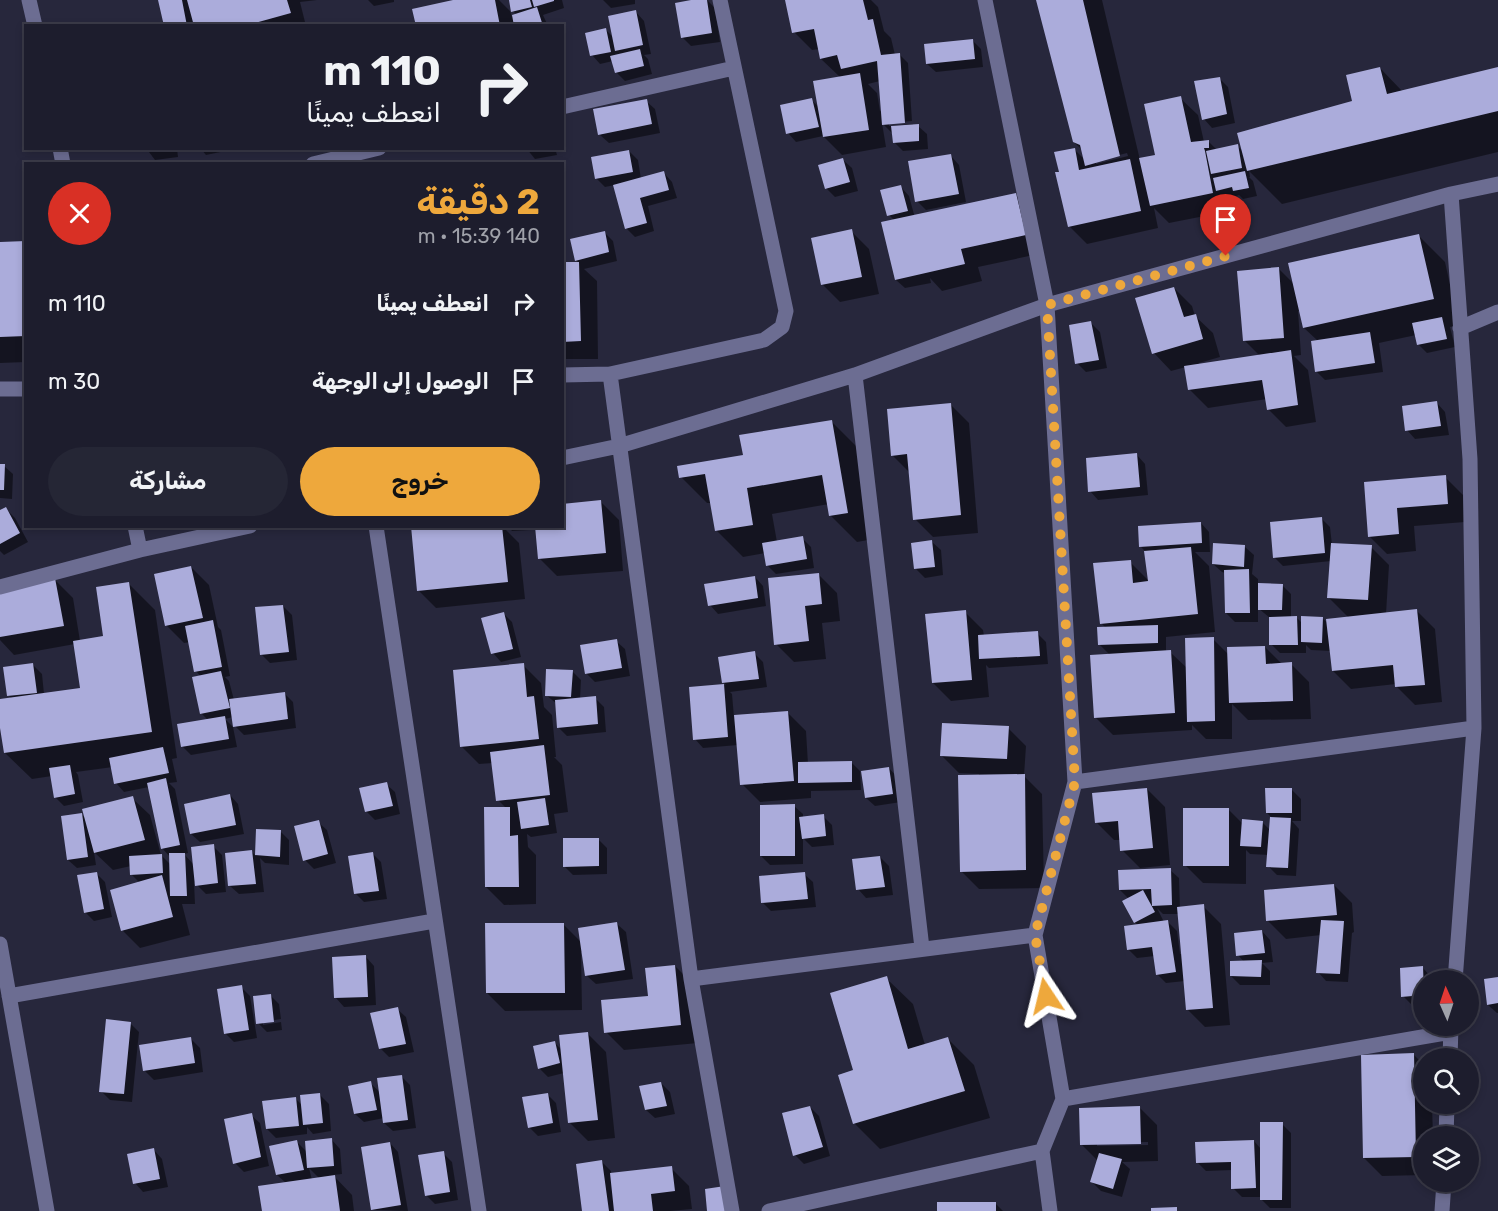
<!DOCTYPE html>
<html lang="ar">
<meta charset="utf-8">
<style>
body{margin:0;font-family:Rubik,"Noto Naskh Arabic",sans-serif;background:#252635;color:#f1f3f6;direction:rtl;height:100vh;display:flex;flex-direction:column;font-size:22px;white-space:nowrap}
*{box-sizing:border-box;margin:0}
p{font-size:20px;color:#a0a2aa}
.icon{flex:none;width:33px;height:33px;fill:none;stroke:currentColor;stroke-width:2;stroke-linecap:round;stroke-linejoin:round}
.map{position:relative;flex:1;overflow:hidden;direction:ltr}
.panel{position:absolute;left:24px;top:162px;width:540px;height:366px;display:flex;flex-direction:column;background:#1d1d2d;border-radius:0px;box-shadow:0 3px 9px #0003,0 0 0 2px #3b3b49;direction:rtl}
.panel>*{flex:none}
.guide{position:absolute;left:24px;top:24px;width:540px;height:126px;border-radius:0px;box-shadow:0 3px 9px #0003,0 0 0 2px #3b3b49;direction:rtl;background:#1d1d2d;color:#f1f3f6;overflow:hidden}
.needle{width:39px;rotate:357deg}
.controls{position:absolute;left:1413px;top:970px;display:grid;gap:12px}
.controls a{display:grid;place-items:center;width:66px;height:66px;border-radius:50%;background:#1d1d2d;box-shadow:0 3px 9px #0003,0 0 0 2px #3b3b49;font-size:30px}
.pin{position:absolute;display:grid;place-items:center;width:51px;height:51px;color:#fff;margin:-62px -26px;border-radius:50% 50% 50% 0;rotate:-45deg;box-shadow:0 0 6px #0007}
.pin .icon{rotate:45deg}
.me{position:absolute;width:66px;margin:-33px;rotate:350deg;stroke-linejoin:round;filter:drop-shadow(0 0 4px #0008)}
.turn{display:flex;align-items:center;gap:21px;height:126px;padding:0 24px;font-size:27px}
.turn .icon{width:78px;height:78px;stroke-width:2.5}
.turn b{display:block;font-size:42px;line-height:51px}
.round{display:grid;place-items:center;flex:none;width:63px;height:63px;border-radius:32px;background:#252635}
.headline{display:flex;align-items:center;justify-content:space-between;height:102px;padding:0 24px}
h1{font-size:36px;font-weight:700;line-height:45px;color:#eea83c}
.primary-button{display:flex;gap:12px;margin-top:auto;padding:12px 24px}
.primary-button a{flex:1;height:69px;border-radius:36px;background:#eea83c;color:#111;font-size:24px;font-weight:700;line-height:69px;text-align:center}
.primary-button a+a{background:#252635;color:#f1f3f6}
ul{padding:0;list-style:none}
li{display:flex;align-items:center;gap:18px;height:78px;padding:0 24px}
li div{flex:1}
li b{display:block;font-size:22px}
li em{font-style:normal}
.map>svg:first-child{display:block}
.shadow{fill:#0007;fill-rule:evenodd}
.building{fill:#abacdb}
.lines{fill:none;stroke-linecap:round;stroke-linejoin:round}
.street{stroke:#6c6d92;stroke-width:15}
.route{stroke:#eea83c;stroke-width:10;stroke-dasharray:0 18}
</style>
<div class="map">
<svg width="1498" height="1211" viewBox="0 0 1498 1211">
<rect width="100%" height="100%" fill="#27273c"/>
<!-- shadow -->
<path class="shadow" d="M159,0H317L300,2L306,26H165Z
M368,0H394V2L374,6Z
M460,0H499L510,11L512,17L517,15L513,11L510,0H562L564,8L543,15L548,26H417Z
M603,0H635V4L611,8Z
M701,0H707L715,8L720,42L691,46L683,38Z
M787,0H871L878,7L884,31L891,38L895,55H900L908,63L912,121L889,123V126L913,124V126H918L927,134L928,149L903,151L894,142L892,133L882,123L886,147L842,155L823,136L796,142L788,133L811,100L819,107L841,78L821,59L819,49L812,50L794,32ZM880,81L882,110L880,111L877,93L868,84Z
M1038,0H1102L1140,160L1157,156L1180,98L1198,115L1204,142H1209L1217,150L1237,146L1244,152L1354,102L1380,68L1403,92L1498,69V152L1282,204L1249,171L1250,177H1249L1253,181L1257,196L1243,199L1239,195L1228,199L1230,211L1169,223L1154,208L1158,228L1087,244L1069,226L1061,174L1074,149L1085,160L1083,151L1074,142ZM1127,153L1128,156L1096,164V161Z
M636,12L644,21L651,54L644,55L648,59L652,74L625,81L616,72L613,61L600,64L592,55L606,30L614,38Z
M972,40L981,49L983,67L936,72L927,64Z
M1219,78L1228,87L1235,123L1212,128L1204,119Z
M646,101L655,109L660,133L609,143L600,135Z
M146,148H177L178,157L155,160Z
M200,148H230V150L206,155Z
M526,148H555L557,155L535,159Z
M629,151L638,160L641,179L664,173L672,182L677,198L648,206L654,231L635,237L626,228L615,185L605,187L596,178Z
M951,156L959,165L966,202L926,210L917,201Z
M843,160L852,168L858,191L835,197L826,188Z
M901,187L909,196L915,218L1016,195L1034,213L1043,253L978,267L982,281L942,291L930,278L931,283L905,288L896,280L895,221L889,215Z
M851,231L869,249L879,294L840,302L822,284Z
M604,232L613,241L617,261L584,269L597,281L598,359H562V263H579L576,260Z
M1419,236L1445,262L1459,325L1450,327L1455,347L1427,353L1418,344L1416,335L1379,343L1383,372L1325,380L1316,371L1318,341L1304,328L1300,310L1298,311L1301,355L1294,356L1308,370L1316,422L1286,427L1268,409L1267,399L1208,408L1190,390L1186,367L1171,371L1154,353L1174,288L1192,306L1195,316L1213,333L1220,357L1199,363L1200,365L1260,356L1244,340L1279,269L1295,285Z
M26,243V362L0,363V244Z
M1091,323L1100,332L1107,368L1086,372L1077,363Z
M1437,403L1445,412L1449,435L1415,439L1407,430Z
M951,405L969,423L978,533L933,537L915,519L910,473L892,455Z
M832,422L858,448L874,539L857,542L831,516L829,504L772,514L777,542L802,538L811,547L814,568L776,574L767,565L765,553L743,557L717,531L712,503H707L681,477L744,456Z
M1137,455L1145,464L1148,495L1098,500L1090,491Z
M0,465L4,466L13,474L12,499L0,498Z
M1445,477L1463,495L1465,522L1414,526L1416,551L1387,554L1369,536L1365,484Z
M601,502L619,520L623,571L557,576L539,558L562,526Z
M6,509L15,518L28,542L4,555L0,551V512Z
M1321,518L1330,527L1332,545L1371,547L1389,565L1386,614L1417,611L1435,629L1442,702L1415,705L1397,687L1396,684L1351,689L1333,671L1331,651L1311,650L1306,645V653H1280L1271,644L1270,618L1258,608V622H1235L1226,613L1225,573L1222,572L1213,564L1245,547L1254,555L1252,574L1258,579V585H1282L1291,594V618H1297L1303,624L1322,618L1329,624L1349,618L1329,598L1331,561L1283,566L1274,557Z
M1201,523L1209,532L1210,552H1195L1209,566L1215,632L1166,637V652H1170L1187,668L1213,639L1228,654L1265,647L1282,664H1291L1309,682L1311,719L1248,720L1232,704V739H1206L1192,725V730L1113,735L1095,717L1110,655L1099,644L1106,628L1101,623L1130,562L1149,581L1146,552L1141,547Z
M412,526H466L468,529L502,526L519,543L525,599L436,608L418,590Z
M508,526H531V530L512,531Z
M932,542L941,550L943,575L925,578L916,569Z
M191,567L209,585L218,627L221,630L230,676L225,677L229,681L234,700L284,693L293,702L296,728L244,735L235,726L233,717L225,719L233,727L237,747L191,755L182,746L208,720L201,713V677L196,671L190,642L184,643L166,625Z
M819,575L837,593L840,621L822,623L826,659L794,662L776,644Z
M755,577L763,586L766,606L718,614L710,605Z
M55,580L73,598L80,641L105,637L129,584L155,610L177,758L172,759L177,782L169,783L175,789L188,853L184,854L194,865L213,846L222,855L226,892L206,894L194,882L195,904H182L190,935L140,948L122,930L140,883L131,874V866L113,870L94,852L96,865L77,868L68,860L82,815L86,819L132,798L150,815L161,855L171,865L170,857L162,848L149,787L124,792L116,783L113,767L76,772L78,775L83,802L64,806L55,797L52,776L32,779L5,753L0,718V701L12,699L8,695L33,665L42,674L44,694L81,689L75,644L14,655L0,640V590Z
M283,606L292,615L297,660L270,663L261,654Z
M965,612L983,630L984,636L1037,633L1046,642L1048,664L989,668L986,665L989,697L951,701L933,683Z
M503,613L512,622L521,657L501,662L493,653Z
M616,641L625,649L630,676L595,682L586,673Z
M754,653L763,662L767,687L730,692L732,694L734,717L788,713L806,731L808,764L851,762L860,771L861,790L811,791V798L760,802L742,784L738,745L703,748L695,739L691,688L726,685L724,683Z
M523,665L541,683L544,707L552,715L556,757H554L562,765L568,812L554,814L557,833L531,837L527,834L528,847L536,855V904L504,905L486,887L506,808L498,800L493,763L479,764L461,746Z
M572,671L581,680L580,699L595,698L604,707L606,732L567,736L558,727L557,704L546,695Z
M1008,728L1026,746L1024,776L1042,794L1044,888L979,889L961,871L979,774L959,773L941,755Z
M889,768L897,777L901,802L875,806L866,798Z
M386,784L395,792L400,814L375,820L366,811Z
M1147,789L1165,807L1170,865L1140,868L1122,850L1121,840H1114L1096,822Z
M1292,790L1301,799V821H1292L1299,829L1296,876L1277,875L1268,866L1269,855L1250,854L1246,850V884L1203,883L1185,865L1228,809L1243,824L1263,823L1270,830L1271,817L1267,813Z
M230,795L238,804L244,834L200,842L191,834Z
M794,806L803,814V818L823,816L832,825L834,845L812,847L803,838V864L770,865L761,856Z
M318,822L327,830L336,863L314,869L305,860Z
M258,830L280,831L289,840V865L265,863L260,858L264,892L239,894L230,886L251,851L256,856Z
M598,839L607,848V874L573,875L564,866Z
M372,853L381,862L387,899L364,902L356,894Z
M880,857L889,866L893,895L866,898L858,889Z
M1170,870L1179,878L1180,909L1203,906L1221,924L1230,1025L1205,1027L1187,1009L1185,981L1166,983L1157,974L1155,956L1137,958L1128,949L1138,926L1135,922L1129,899L1120,890ZM1157,908L1163,914H1179L1183,954H1180L1177,931L1168,922H1164Z
M96,873L105,882L112,917L94,921L85,912Z
M804,874L813,882L816,907L771,911L762,902Z
M1334,885L1352,903L1354,932L1352,933L1348,982L1326,981L1318,972L1321,935L1286,939L1268,921Z
M563,924L582,943L617,924L626,932L633,979L596,984L587,976L583,952H581L582,1010L505,1011L487,993Z
M1262,931L1270,940L1273,962L1262,963L1270,971V985H1240L1231,976L1244,962L1238,955Z
M366,957L374,966L376,1005L344,1007L336,998Z
M675,966L693,984L698,1043L624,1050L606,1032L649,997Z
M1423,968L1431,977L1432,981H1424V1004L1412,1005L1403,996Z
M886,978L913,1004L925,1045L948,1039L974,1065L990,1118L880,1149L854,1123L855,1071Z
M1498,979V1013H1497L1488,1005Z
M241,987L250,996L257,1038L234,1042L225,1033Z
M270,995L279,1004L281,1019L263,1022V1025L281,1022L282,1030L267,1032L258,1023Z
M397,1009L406,1017L414,1052L389,1057L381,1049Z
M130,1023L139,1032L132,1102L110,1100L101,1091Z
M588,1034L606,1052L615,1138L588,1141L570,1123L564,1073L548,1077L539,1068L555,1043L562,1050Z
M191,1039L200,1048L203,1072L154,1080L145,1071L141,1047Z
M1414,1055L1424,1065V1104H1432L1433,1137H1424V1175L1382,1176L1364,1158Z
M401,1076L410,1085L416,1128L393,1131L384,1123V1118L364,1122L355,1114L370,1083L381,1093Z
M661,1083L670,1092L675,1114L655,1118L646,1110Z
M547,1094L556,1103L561,1132L538,1136L529,1127Z
M320,1095L329,1104L331,1131L313,1134L307,1127V1134L276,1138L267,1129L296,1099L302,1105Z
M810,1107L819,1116L830,1156L804,1164L795,1155Z
M1139,1107L1157,1125L1158,1161L1122,1162L1130,1169L1122,1197L1101,1191L1092,1182L1098,1161L1081,1144ZM1148,1142V1145L1097,1146V1143Z
M251,1115L260,1123L269,1166L244,1172L235,1163Z
M1282,1124L1291,1133V1208H1270L1261,1199V1197H1242L1233,1188V1170L1206,1171L1197,1162L1254,1141L1261,1149Z
M332,1140L340,1149L342,1174L333,1175L352,1195L354,1211H264L286,1183L277,1175L297,1142L308,1153ZM309,1168L320,1179L312,1180Z
M390,1143L398,1152L408,1211L373,1210L363,1148Z
M154,1150L162,1159L168,1187L143,1192L135,1183Z
M443,1153L452,1162L458,1200L435,1204L426,1195Z
M602,1162L611,1171V1174L671,1168L689,1186L692,1209L670,1211H584Z
M995,1203L1003,1211H939Z"/>
<!-- building -->
<path class="building" d="M158,0H182L187,26H164Z
M187,0H287L291,13L244,26H194Z
M453,0H495L500,26H416L412,9Z
M509,0H530L532,7L511,12Z
M532,0H554V1L534,7Z
M691,0H707L712,33L681,38L675,3Z
M785,0H863L868,20L873,19L881,55L900,53L905,123L882,125L877,61L841,69L837,55L820,59L814,29L792,33Z
M1036,0H1083L1120,156L1085,166L1080,145L1073,142Z
M537,7L543,26H514L512,15Z
M636,10L643,45L615,51L608,16Z
M606,28L611,52L590,56L585,33Z
M973,39L975,59L926,64L924,44Z
M640,49L644,66L615,73L610,56Z
M1380,67L1387,94L1498,67V111L1247,171L1237,133L1352,101L1346,75Z
M860,73L869,130L823,137L813,81Z
M1220,77L1227,114L1202,120L1194,81Z
M1181,96L1191,142L1209,140V148H1204L1205,151L1213,193L1150,206L1139,158L1155,155L1144,104Z
M812,98L819,127L786,134L780,105Z
M647,99L652,124L598,135L593,109Z
M919,124V141L893,143L891,126Z
M1238,144L1242,168L1211,174L1206,151Z
M1075,148L1079,170L1130,159L1141,211L1068,227L1055,172H1059L1054,152Z
M629,150L633,172L595,179L591,157Z
M951,154L959,194L915,202L908,161Z
M843,158L850,182L825,189L818,165Z
M664,171L669,190L640,198L647,223L625,229L613,185Z
M1245,171L1249,188L1233,191L1232,187L1216,191L1213,178Z
M901,185L908,211L887,216L880,190Z
M1016,193L1026,235L961,249L965,264L895,280L881,222Z
M852,229L862,277L821,285L811,238Z
M605,231L609,252L575,261L570,239Z
M1419,234L1434,299L1303,328L1288,263Z
M26,241V336L0,337V242Z
M562,262H579L581,341L562,342Z
M1279,267L1284,338L1243,341L1237,271Z
M1174,287L1184,317L1196,314L1203,339L1152,354L1135,298Z
M1442,317L1447,339L1417,345L1412,323Z
M1091,321L1099,360L1075,364L1069,325Z
M1370,332L1375,363L1315,372L1311,341Z
M1291,350L1298,405L1267,410L1262,380L1188,390L1184,366Z
M1437,401L1441,426L1405,431L1402,406Z
M951,403L961,515L913,520L907,454L891,456L887,409Z
M832,420L848,513L829,516L822,475L747,488L753,525L715,531L705,474L679,478L677,466L743,455L739,435Z
M1137,453L1140,487L1088,492L1086,458Z
M0,464H5L4,490H0Z
M1446,475L1448,504L1397,508L1399,534L1368,537L1364,482Z
M601,500L606,553L538,559L535,526H562V504Z
M6,507L20,533L0,544V510Z
M1322,517L1325,553L1273,558L1270,522Z
M1201,522L1202,543L1139,547L1138,526Z
M411,526H456L457,528L502,526L508,582L417,591Z
M803,536L807,559L766,566L762,543Z
M932,540L935,567L914,569L911,543Z
M1213,543L1245,545L1244,567L1212,564Z
M1331,543L1372,545L1368,600L1327,598Z
M1191,547L1198,614L1100,624L1093,563L1131,560L1133,583L1148,581L1144,551Z
M191,566L203,618L165,626L154,574Z
M1249,569L1250,613H1225L1224,570Z
M819,573L822,604L805,606L809,641L774,645L768,578Z
M755,576L758,598L708,606L704,584Z
M55,578L64,626L0,637V588Z
M129,582L152,732L4,753L0,728V699L80,688L73,641L103,636L96,587Z
M1258,583L1283,584L1282,610H1258Z
M283,605L289,652L260,655L255,607Z
M1417,609L1425,685L1395,687L1393,665L1332,671L1326,619Z
M966,610L972,680L932,683L925,614Z
M504,612L513,649L491,654L481,618Z
M1297,616L1298,645H1269V617Z
M1301,616L1323,617L1322,643L1301,642Z
M213,620L222,667L194,672L185,626Z
M1158,625V643L1098,645L1097,627Z
M1038,631L1040,656L979,659L978,635Z
M1214,637L1215,721L1187,722L1185,638Z
M617,639L622,668L585,674L580,645Z
M1265,646L1266,664L1292,662L1293,701L1229,703L1227,647Z
M1171,650L1175,713L1094,718L1090,655Z
M755,651L759,679L722,683L718,657Z
M33,663L37,693L7,696L3,667Z
M524,663L527,697L534,696L539,739L460,747L453,670Z
M546,669L573,670L571,697L545,696Z
M221,671L230,708L200,714L192,677Z
M724,684L728,737L693,740L689,687Z
M285,692L288,719L233,727L229,699Z
M596,696L598,724L557,728L555,700Z
M788,711L794,781L740,785L734,715Z
M225,716L229,739L181,747L177,724Z
M942,723L1009,726L1007,759L940,756Z
M544,745L550,795L496,801L490,752Z
M163,747L169,773L114,784L109,758Z
M852,761V782L798,783V762Z
M70,765L75,794L54,798L49,768Z
M889,767L893,794L865,798L861,771Z
M1025,774L1026,870L960,872L958,775Z
M166,778L180,845L161,849L147,783Z
M387,782L393,806L365,812L359,788Z
M1147,788L1153,848L1120,851L1118,821L1095,823L1092,793Z
M1265,788H1292V813H1266Z
M230,794L236,825L190,834L184,804Z
M133,796L145,840L94,853L82,809Z
M545,798L549,825L521,829L517,802Z
M795,804V856H760V805Z
M484,807H510V836L518,835L519,887H485Z
M1183,808H1229V866H1183Z
M82,813L88,857L67,860L61,816Z
M824,814L826,836L802,839L799,817Z
M1270,817L1291,818L1288,868L1266,867Z
M1242,819L1263,821L1261,847L1240,846Z
M319,820L328,854L303,861L294,826Z
M256,829L281,830L280,857L255,855Z
M563,838H599V866L563,867Z
M214,844L218,883L195,886L191,847Z
M252,850L256,884L228,886L225,853Z
M373,852L379,891L354,894L348,856Z
M169,853H185L187,896H170Z
M162,854L163,873L130,875L129,856Z
M880,856L885,887L856,890L852,859Z
M1171,868L1172,905L1152,906L1151,889L1119,890L1118,870Z
M97,872L104,909L84,913L77,875Z
M805,872L808,899L761,903L759,876Z
M162,875L173,917L121,931L110,890Z
M1334,884L1337,915L1266,921L1264,890Z
M1143,890L1155,912L1134,923L1122,901Z
M1204,904L1213,1008L1186,1010L1177,907Z
M1168,920L1176,972L1156,975L1152,947L1127,950L1124,926Z
M1321,920L1344,921L1340,974L1316,973Z
M617,922L625,970L585,976L578,928Z
M485,923H564L565,993H486Z
M1262,930L1265,953L1236,956L1234,933Z
M366,955L368,997L334,998L332,957Z
M1262,960L1261,977L1230,976V961Z
M675,965L681,1025L604,1033L601,1000L648,996L645,968Z
M1423,966L1424,995L1401,997L1400,968Z
M887,976L908,1049L948,1037L965,1091L853,1124L838,1075L853,1070L830,993Z
M1498,977V1003L1487,1005L1484,979Z
M242,985L249,1030L224,1034L217,989Z
M271,994L274,1022L256,1024L253,996Z
M398,1007L406,1044L379,1049L370,1013Z
M106,1019L131,1022L124,1094L99,1092Z
M588,1032L598,1120L568,1123L559,1035Z
M191,1037L195,1063L143,1071L139,1045Z
M555,1041L560,1063L538,1069L533,1046Z
M1414,1053L1416,1157L1363,1158L1361,1055Z
M402,1075L408,1120L383,1123L377,1078Z
M371,1081L377,1110L354,1114L348,1086Z
M661,1082L667,1106L645,1110L639,1086Z
M320,1093L323,1123L303,1125L300,1095Z
M548,1093L553,1123L528,1128L522,1097Z
M296,1097L299,1126L266,1129L262,1101Z
M810,1106L823,1147L793,1156L782,1113Z
M1140,1106L1141,1144L1080,1145L1079,1108Z
M252,1113L261,1157L233,1164L224,1119Z
M1260,1122H1283L1282,1200H1260Z
M332,1138L334,1166L307,1168L305,1141Z
M297,1140L304,1170L276,1175L269,1146Z
M1254,1140L1256,1188L1231,1189V1162L1196,1163L1195,1142Z
M390,1142L401,1205L371,1210L361,1147Z
M154,1148L160,1179L133,1184L127,1154Z
M444,1151L450,1192L425,1196L418,1155Z
M1099,1153L1122,1159L1113,1189L1090,1182Z
M602,1160L609,1211H582L576,1164Z
M672,1166L675,1191L651,1194L653,1211H614L610,1173Z
M335,1175L340,1211H262L258,1186Z
M725,1186L728,1211H707L705,1189Z
M937,1202H996V1211H937Z
M1177,1207V1211H1151V1208Z"/>
<g class="lines">
<!-- street -->
<path class="street" d="M29,0L35,26
M985,0L1047,305L1075,782L1035,935L1063,1099L1042,1151L1050,1211
M562,107L734,68
M60,148L63,164
M313,164L379,148
M1451,194L1470,459L1474,728L1455,981
M1460,328L1498,312
M610,374L691,979L732,1211
M562,375L610,374L764,340L782,327L786,311L720,0
M855,375L922,948
M0,389H26
M562,458L619,446L855,375L1047,305L1451,194L1498,184
M135,526L140,550
M376,526L479,1211
M0,587L140,550L250,526
M1075,782L1474,728
M0,944L47,1211
M691,979L1035,935
M9,996L434,921
M1450,1059L1451,1026
M1063,1099L1451,1032
M1446,1137L1447,1104
M769,1211L1042,1151
M1442,1211L1444,1182"/>
</g>
<g class="lines">
<!-- route -->
<path class="route" d="M1046,996L1035,935L1075,782L1047,305L1226,256"/>
</g>
</svg>
<div class="controls">
<a><svg class="needle" viewBox="-14 -14 28 28"><path d="M0-13l5 13h-10z" fill="#e53935"/><path d="M0 13l5-13h-10z" fill="#a0a2aa"/></svg></a>
<a><svg class="icon" aria-label="search" viewBox="0 0 24 24"><circle cx="10" cy="10" r="6"/><path d="M15 15l6 6"/></svg></a>
<a><svg class="icon" aria-label="layers" viewBox="0 0 24 24"><path d="M12 4l9 5-9 5-9-5zM3 14l9 5 9-5"/></svg></a>
</div>
<div class="pin" style="left:1226px;top:256px;background:#d93025"><svg class="icon" aria-label="arrive" viewBox="0 0 24 24"><path d="M6 21V4h12l-3 4 3 4H6"/></svg></div>
<svg class="me" style="left:1046px;top:996px" viewBox="-20 -20 40 40"><path d="M0-17L14 15 0 8-14 15z" fill="#eea83c" stroke="#fff" stroke-width="4"/></svg>
<div class="guide">
<div class="turn"><svg class="icon" aria-label="right" viewBox="0 0 24 24"><path d="M7 20v-9h11M14 6l5 5-5 5"/></svg><div><b>110 m</b>انعطف يمينًا</div></div>
</div>
<section class="panel">
<div class="headline"><div><h1>2 دقيقة</h1><p>140 m · 15:39</p></div><a class="round" style="background:#d93025;color:#fff"><svg class="icon" aria-label="close" viewBox="0 0 24 24"><path d="M6 6l12 12M18 6L6 18"/></svg></a></div>
<ul>
<li><svg class="icon" aria-label="right" viewBox="0 0 24 24"><path d="M7 20v-9h11M14 6l5 5-5 5"/></svg><div><b>انعطف يمينًا</b></div><em>110 m</em></li>
<li><svg class="icon" aria-label="arrive" viewBox="0 0 24 24"><path d="M6 21V4h12l-3 4 3 4H6"/></svg><div><b>الوصول إلى الوجهة</b></div><em>30 m</em></li>
</ul>
<div class="primary-button"><a>خروج</a><a>مشاركة</a></div>
</section>
</div>
